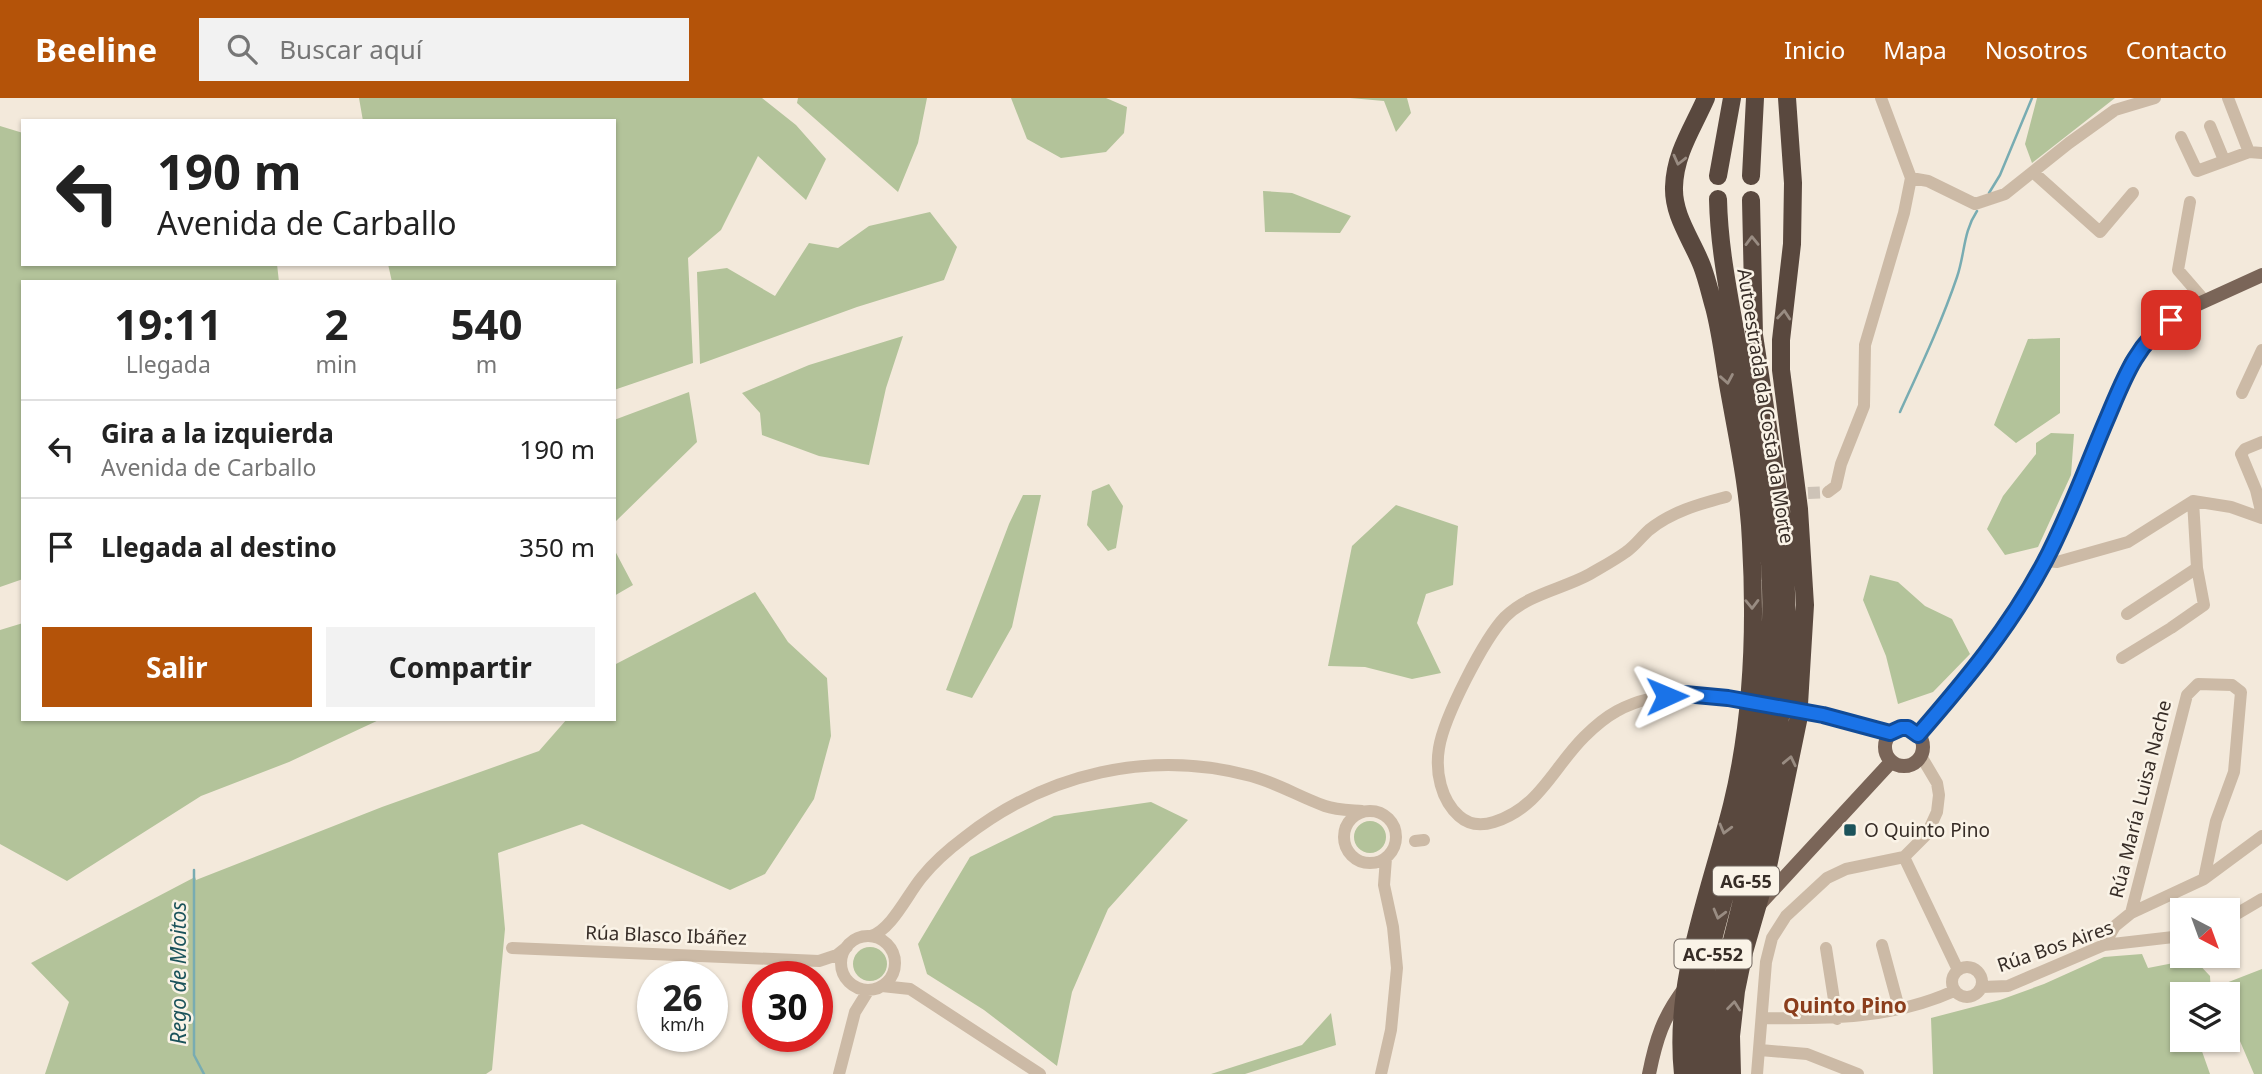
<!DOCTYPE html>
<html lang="es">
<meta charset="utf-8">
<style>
body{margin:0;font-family:"Noto Sans",sans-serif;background:#f2f2f2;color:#222;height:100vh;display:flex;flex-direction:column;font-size:26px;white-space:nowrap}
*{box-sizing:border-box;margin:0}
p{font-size:23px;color:#767676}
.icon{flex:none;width:38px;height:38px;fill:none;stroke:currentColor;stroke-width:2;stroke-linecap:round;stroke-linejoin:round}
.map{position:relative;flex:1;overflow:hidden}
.sheet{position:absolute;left:21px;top:182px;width:595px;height:441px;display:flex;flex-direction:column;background:#fff;border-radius:0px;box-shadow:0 2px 5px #0004}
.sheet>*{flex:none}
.banner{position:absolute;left:21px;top:21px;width:595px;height:147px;border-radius:0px;box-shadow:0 2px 5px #0004;background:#fff;color:#222;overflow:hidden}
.needle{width:46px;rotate:139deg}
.fabs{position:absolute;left:2170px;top:800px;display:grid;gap:14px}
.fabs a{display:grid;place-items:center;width:70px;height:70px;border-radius:0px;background:#fff;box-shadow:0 2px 5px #0004;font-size:35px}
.speed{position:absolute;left:637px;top:863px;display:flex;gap:14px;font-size:35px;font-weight:700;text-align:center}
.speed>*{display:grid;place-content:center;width:91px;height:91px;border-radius:50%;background:#fff;box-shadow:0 2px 5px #0004;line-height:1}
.speed small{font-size:18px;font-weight:400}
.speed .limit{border:10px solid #d22;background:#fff;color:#111}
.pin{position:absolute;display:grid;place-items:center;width:60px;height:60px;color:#fff;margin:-30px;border-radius:14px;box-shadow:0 4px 10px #0006}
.me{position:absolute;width:77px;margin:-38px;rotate:89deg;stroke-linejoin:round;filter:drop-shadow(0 0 5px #0008)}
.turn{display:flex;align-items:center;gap:24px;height:147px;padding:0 21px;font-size:32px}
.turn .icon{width:91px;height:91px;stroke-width:2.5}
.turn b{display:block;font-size:49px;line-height:60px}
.eta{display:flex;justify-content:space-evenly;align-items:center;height:119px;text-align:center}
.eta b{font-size:42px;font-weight:700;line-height:49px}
.button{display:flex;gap:14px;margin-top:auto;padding:14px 21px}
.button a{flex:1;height:80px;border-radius:0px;background:#b45309;color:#fff;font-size:28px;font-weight:700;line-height:80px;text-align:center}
.button a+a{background:#f2f2f2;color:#222}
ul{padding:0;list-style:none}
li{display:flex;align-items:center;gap:21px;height:98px;padding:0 21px;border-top:2px solid #e0e0e0}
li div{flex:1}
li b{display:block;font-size:26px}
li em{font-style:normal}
header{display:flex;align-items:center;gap:42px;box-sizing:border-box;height:98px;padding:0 35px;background:#b45309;color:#fff}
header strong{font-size:33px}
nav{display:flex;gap:38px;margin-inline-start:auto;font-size:24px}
.search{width:490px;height:63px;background:#f2f2f2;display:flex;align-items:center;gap:18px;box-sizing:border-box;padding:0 24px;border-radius:0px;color:#767676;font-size:26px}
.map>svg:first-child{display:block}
.green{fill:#b3c39a}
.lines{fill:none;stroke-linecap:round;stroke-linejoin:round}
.stream{stroke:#78acb2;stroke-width:2.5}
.minor-tunnel{stroke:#cdc3b7;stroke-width:12;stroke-dasharray:12 6;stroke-linecap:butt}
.minor{stroke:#ccbaa6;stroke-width:12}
.major{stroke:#7a6558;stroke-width:14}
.highway{stroke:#59483e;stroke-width:18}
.oneway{stroke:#998c82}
.route-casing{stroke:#114b97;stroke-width:18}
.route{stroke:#1a73e8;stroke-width:12}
.poi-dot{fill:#1b535b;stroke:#faf3e7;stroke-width:2.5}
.labels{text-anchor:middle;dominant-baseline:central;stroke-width:5;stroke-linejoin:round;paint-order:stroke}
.shield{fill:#faf3e7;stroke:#726861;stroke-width:2}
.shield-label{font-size:18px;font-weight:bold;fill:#372d27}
.street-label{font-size:19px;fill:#372d27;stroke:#faf3e7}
.poi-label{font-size:19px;fill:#372d27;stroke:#faf3e7;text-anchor:start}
.water-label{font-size:21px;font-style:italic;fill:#1b535b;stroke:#faf3e7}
.neighbourhood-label{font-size:21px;font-weight:bold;fill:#8b3e1c;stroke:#faf3e7}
</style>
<header>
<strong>Beeline</strong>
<div class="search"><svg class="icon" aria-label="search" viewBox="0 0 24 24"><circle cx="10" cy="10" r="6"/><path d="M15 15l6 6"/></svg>Buscar aquí</div>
<nav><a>Inicio</a><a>Mapa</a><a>Nosotros</a><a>Contacto</a></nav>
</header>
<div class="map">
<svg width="2262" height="976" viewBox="0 0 2262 976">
<rect width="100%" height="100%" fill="#f3e9db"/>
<!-- green -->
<path class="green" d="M359,0H762L796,27L826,61L806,102L758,58L721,132L688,160L693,265L614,292V184H392L388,166H614V23H363Z
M798,0H927L918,45L898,94L797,5Z
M1011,0H1106L1127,9L1124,35L1106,54L1061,60L1027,41Z
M1350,0H1407L1411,15L1396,34L1384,3Z
M2037,0H2115L2032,65L2025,46Z
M0,28L23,35V166H277L279,184H23V481L0,489Z
M1263,93L1292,95L1351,118L1340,135L1265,134Z
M930,114L957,149L944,182L857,209L700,266L697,174L727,170L775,198L809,145L838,150L869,128Z
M903,238L886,290L869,367L819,358L762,337L760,315L742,295L809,267Z
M2060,240V315L2016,345L1994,327L2028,241Z
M689,294L697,344L614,425V322Z
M2051,335L2074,336L2071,377L2038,449L2005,457L1987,431L2003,398L2036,356V345Z
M1109,386L1123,408L1116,450L1108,453L1087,427L1092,393Z
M1023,397H1041L1012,529L972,600L946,592L1009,426Z
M1396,407L1458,428L1453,487L1426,496L1417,525L1441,575L1412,581L1365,569L1328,568L1352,448Z
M614,451L633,487L614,498Z
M1870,477L1898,484L1925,508L1952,521L1970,556L1933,594L1898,606L1886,558L1863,502Z
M755,494L788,544L827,580L831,638L814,701L765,776L730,792L582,726L498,755L505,831L492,972L486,976H45L69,904L31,865L195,779L196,782L382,709L539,653L567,621H614V567Z
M23,525V621H381L289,664L201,698L67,783L0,746V532Z
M1151,704L1188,722L1108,811L1072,894L1057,968L984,912L927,876L918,846L970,759L1054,718Z
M1354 739a16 16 0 1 1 32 0a16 16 0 1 1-32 0Z
M853 866a17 17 0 1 1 34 0a17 17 0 1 1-34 0Z
M2142,856L2148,870L2194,861L2210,878L2211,896H2182V942H2198L2210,976H1933L1931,920L2000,902L2044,886L2104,859Z
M2262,871V976H2254L2228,915V896H2220L2226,885Z
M1331,915L1336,947L1245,976H1211L1302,947Z"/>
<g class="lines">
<!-- stream -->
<path class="stream" d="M1989,95L2000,77L2032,0
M1900,314C1920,270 1941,226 1957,179C1965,156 1963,134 1977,113
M194,772V957L204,976"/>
<!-- minor-tunnel -->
<path class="minor-tunnel" d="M1790,396L1828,394"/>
<!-- minor -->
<path class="minor" d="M2228,0L2249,54
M2210,28L2224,62
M2181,39L2197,73L2249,54L2262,55
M2033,74L2100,134L2133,95
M1911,80L1928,83L1975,106L2005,96L2069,45L2115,12L2155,0
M2190,104L2178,172L2204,202
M2242,295L2262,252
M2262,344L2245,351L2241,356L2256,392L2262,417
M1828,394L1836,388L1841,366L1864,308L1865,247L1904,115L1911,80L1881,0
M1726,399C1699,406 1671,414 1649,432C1641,439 1635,448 1626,454C1615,462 1602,469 1590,476C1563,491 1528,496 1505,519C1484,541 1444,619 1439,650C1435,674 1441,702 1459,718C1469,727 1481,728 1494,724C1539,710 1553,670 1584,639C1593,630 1606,619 1617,613C1661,589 1710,596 1757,605
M2046,463L2057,464L2128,444L2193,403L2231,409L2262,420
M2127,516L2197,470
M2122,560L2171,530L2204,507L2197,470L2193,403
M1792,612L1871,629L1890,635
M1344 739a26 26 0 1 1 52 0a26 26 0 1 1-52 0Z
M1415,743L1424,742
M1904,759L1958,872
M2131,815L2187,597L2198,586L2232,587L2241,594L2234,674L2216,723L2204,781
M2228,821L2262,801
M871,838C892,831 907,797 922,779C934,764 949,751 965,739C1047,675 1150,651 1251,678C1277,685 1300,699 1325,708C1336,712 1350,712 1362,713
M841 865a27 27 0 1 1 54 0a27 27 0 1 1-54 0Z
M1882,847L1899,910
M2104,847L2115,828L2131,815L2204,781L2262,738
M512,850L819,863L837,857L847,849
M1826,850L1837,921
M1952 884a15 15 0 1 1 30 0a15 15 0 1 1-30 0Z
M882,888L910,891L1040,976
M1982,889L2008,888L2104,847L2182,838
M1763,920C1829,921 1892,921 1954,893
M1760,952L1807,956L1858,976
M839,976L855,914L868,893
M1381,976L1391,932L1397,870L1393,829L1384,787L1386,760
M1757,976L1766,864L1772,840L1786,818L1827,780L1846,771L1904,759L1927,736L1937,714L1939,697L1937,685L1921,658"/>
<!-- major -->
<path class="major" d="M1885 649a19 19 0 1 1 38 0a19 19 0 1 1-38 0Z
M1918,637L1994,546L2024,500L2046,463L2131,264L2158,230L2183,213L2262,177
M1759,807L1891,664
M1649,976C1656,941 1663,919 1685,890"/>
<!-- highway -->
<path class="highway" d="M1718,78L1732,0
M1751,78L1755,0
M1683,976C1673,884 1710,795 1732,707C1753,621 1756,532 1751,444C1749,393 1738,342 1729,292C1724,264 1721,235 1714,209C1710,195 1707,181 1702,168C1692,142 1673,118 1674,89C1675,55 1693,30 1706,0
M1699,976C1691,895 1720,820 1740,742C1758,669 1768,597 1771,522C1774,427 1752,331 1736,238C1728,192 1719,148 1718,101
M1715,976L1714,936L1719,894L1754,755L1779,631L1785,564L1787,525L1784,434L1754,237L1751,102
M1732,976L1731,938L1736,893L1744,854L1766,778L1798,623L1805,507L1799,411L1781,272V242L1792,146L1793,85L1787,0"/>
</g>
<!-- one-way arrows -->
<defs><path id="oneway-chevron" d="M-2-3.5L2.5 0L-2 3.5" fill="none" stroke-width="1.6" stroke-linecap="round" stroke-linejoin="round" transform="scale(1.75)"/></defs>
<g class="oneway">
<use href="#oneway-chevron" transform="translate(1679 62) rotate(104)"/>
<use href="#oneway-chevron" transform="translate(1752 143) rotate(-91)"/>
<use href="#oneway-chevron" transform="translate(1784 217) rotate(-85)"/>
<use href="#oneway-chevron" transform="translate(1727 281) rotate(80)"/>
<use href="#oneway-chevron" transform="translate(1752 506) rotate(89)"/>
<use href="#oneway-chevron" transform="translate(1790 663) rotate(-78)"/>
<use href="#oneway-chevron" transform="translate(1725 731) rotate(105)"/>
<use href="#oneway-chevron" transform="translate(1719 816) rotate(105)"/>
<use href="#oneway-chevron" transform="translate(1734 908) rotate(-84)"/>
</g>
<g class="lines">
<defs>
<path id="route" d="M1667,598L1685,596L1728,600L1823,617L1890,635L1901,630H1908L1918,637C1965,583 2010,529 2044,465C2068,420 2086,370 2106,323C2122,286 2135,246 2171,222"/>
</defs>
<!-- route casing -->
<use href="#route" class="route-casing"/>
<!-- route -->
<use href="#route" class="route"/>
</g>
<!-- markers -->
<rect class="poi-dot" x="1843" y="725" width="14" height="14" rx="3.5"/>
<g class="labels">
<!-- shield labels -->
<g class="shield">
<rect x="1713" y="768.5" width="66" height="29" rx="5"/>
<rect x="1674.5" y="841.5" width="77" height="29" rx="5"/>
</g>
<g class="shield-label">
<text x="1746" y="783">AG-55</text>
<text x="1713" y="856">AC-552</text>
</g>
<!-- street labels -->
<g class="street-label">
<text transform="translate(1766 308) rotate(81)">Autoestrada da Costa da Morte</text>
<text transform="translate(2140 701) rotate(-76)">Rúa María Luisa Nache</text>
<text transform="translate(666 837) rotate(2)">Rúa Blasco Ibáñez</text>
<text transform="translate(2055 848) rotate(-19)">Rúa Bos Aires</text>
</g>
<!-- poi labels -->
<g class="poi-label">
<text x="1864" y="732">O Quinto Pino</text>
</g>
<!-- water labels -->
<g class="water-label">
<text transform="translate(178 875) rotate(-90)">Rego de Moitos</text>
</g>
<!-- neighbourhood labels -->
<g class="neighbourhood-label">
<text x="1845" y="907">Quinto Pino</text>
</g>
</g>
</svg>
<div class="fabs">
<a><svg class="needle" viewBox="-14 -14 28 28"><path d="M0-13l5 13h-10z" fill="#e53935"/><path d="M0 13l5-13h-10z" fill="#767676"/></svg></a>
<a><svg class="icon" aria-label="layers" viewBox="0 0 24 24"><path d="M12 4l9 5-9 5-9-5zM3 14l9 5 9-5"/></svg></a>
</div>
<div class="speed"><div>26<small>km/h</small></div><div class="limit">30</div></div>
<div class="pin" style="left:2171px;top:222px;background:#d93025"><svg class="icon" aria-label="arrive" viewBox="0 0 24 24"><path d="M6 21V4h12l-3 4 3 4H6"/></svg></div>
<svg class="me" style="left:1667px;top:598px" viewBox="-20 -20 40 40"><path d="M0-17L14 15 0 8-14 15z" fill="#1a73e8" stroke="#fff" stroke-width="4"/></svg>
<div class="banner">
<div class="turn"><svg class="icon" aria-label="left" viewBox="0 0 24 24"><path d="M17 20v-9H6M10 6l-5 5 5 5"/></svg><div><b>190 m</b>Avenida de Carballo</div></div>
</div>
<section class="sheet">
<div class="eta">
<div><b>19:11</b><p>Llegada</p></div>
<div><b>2</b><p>min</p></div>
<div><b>540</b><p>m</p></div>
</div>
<ul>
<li><svg class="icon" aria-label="left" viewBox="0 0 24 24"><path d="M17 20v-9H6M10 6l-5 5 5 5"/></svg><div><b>Gira a la izquierda</b><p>Avenida de Carballo</p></div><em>190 m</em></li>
<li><svg class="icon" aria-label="arrive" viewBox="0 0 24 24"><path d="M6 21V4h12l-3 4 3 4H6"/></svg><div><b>Llegada al destino</b></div><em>350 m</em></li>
</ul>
<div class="button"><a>Salir</a><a>Compartir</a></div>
</section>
</div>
